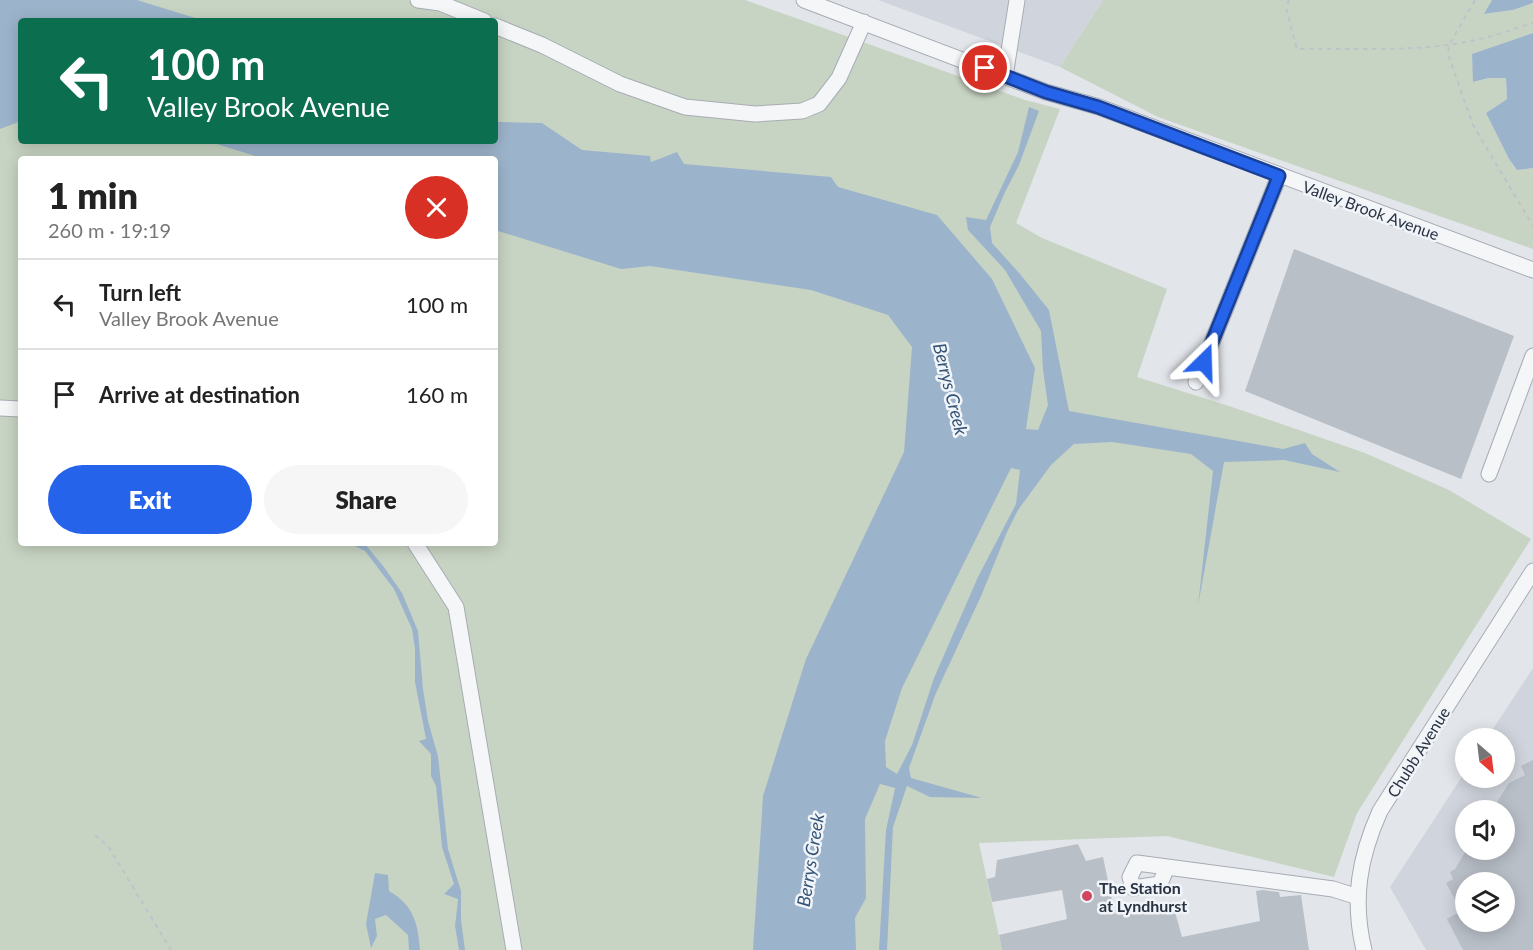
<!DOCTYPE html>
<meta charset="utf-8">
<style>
body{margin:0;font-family:Lato,sans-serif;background:#f6f6f6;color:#222;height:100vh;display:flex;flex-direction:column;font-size:22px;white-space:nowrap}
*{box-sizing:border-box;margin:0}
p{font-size:20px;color:#767676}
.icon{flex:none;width:33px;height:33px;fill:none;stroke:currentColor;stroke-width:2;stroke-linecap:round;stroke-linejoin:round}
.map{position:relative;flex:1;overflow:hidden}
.panel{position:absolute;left:18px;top:156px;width:480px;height:390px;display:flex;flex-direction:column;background:#fff;border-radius:6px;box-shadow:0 3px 15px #0003}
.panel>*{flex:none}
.guide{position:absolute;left:18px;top:18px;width:480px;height:126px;border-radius:6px;box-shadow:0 3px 15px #0003;background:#0b6e4f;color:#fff;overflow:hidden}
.needle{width:39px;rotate:152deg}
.buttons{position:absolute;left:1455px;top:728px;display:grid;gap:12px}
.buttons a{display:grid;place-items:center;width:60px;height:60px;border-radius:50%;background:#fff;box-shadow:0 3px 15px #0003;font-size:30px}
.pin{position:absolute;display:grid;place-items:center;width:51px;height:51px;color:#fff;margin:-26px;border:3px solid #fff;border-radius:50%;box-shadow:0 2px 6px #0007}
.me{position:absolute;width:66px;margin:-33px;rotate:22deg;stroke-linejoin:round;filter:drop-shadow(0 0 4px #0008)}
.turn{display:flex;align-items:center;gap:21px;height:126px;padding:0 30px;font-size:27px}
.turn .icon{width:78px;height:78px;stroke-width:2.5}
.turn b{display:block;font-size:42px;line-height:51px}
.round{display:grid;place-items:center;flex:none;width:63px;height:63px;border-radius:32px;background:#f6f6f6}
.head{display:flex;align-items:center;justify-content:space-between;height:102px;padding:0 30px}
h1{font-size:36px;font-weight:800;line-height:45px}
.primary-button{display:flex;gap:12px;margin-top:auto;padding:12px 30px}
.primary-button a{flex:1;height:69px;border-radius:36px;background:#2563eb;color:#fff;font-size:24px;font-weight:800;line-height:69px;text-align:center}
.primary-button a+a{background:#f6f6f6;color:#222}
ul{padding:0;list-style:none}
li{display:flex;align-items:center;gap:18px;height:90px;padding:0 30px;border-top:2px solid #e0e0e0}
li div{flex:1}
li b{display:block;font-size:22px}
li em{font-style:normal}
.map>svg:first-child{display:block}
.built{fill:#d0d4dc;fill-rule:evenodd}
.green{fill:#c8d4c3;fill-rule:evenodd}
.water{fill:#9cb4cb;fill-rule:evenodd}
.building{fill:#b9bfc7;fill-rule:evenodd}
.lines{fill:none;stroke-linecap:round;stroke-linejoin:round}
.minor-casing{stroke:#a7acb4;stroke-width:17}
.path{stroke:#bfc3c9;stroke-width:2;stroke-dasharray:4.5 4.5;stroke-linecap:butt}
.minor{stroke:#f4f6f8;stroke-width:15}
.route-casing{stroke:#184099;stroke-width:15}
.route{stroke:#2563eb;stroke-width:10}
.poi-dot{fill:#d0465f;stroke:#f1f4f8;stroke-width:2}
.labels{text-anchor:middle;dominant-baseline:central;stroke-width:5;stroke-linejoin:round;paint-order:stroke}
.street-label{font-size:16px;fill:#293342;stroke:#f1f4f8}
.poi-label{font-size:16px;font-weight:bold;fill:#293342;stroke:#f1f4f8;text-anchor:start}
.water-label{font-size:18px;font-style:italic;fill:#335477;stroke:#f1f4f8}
</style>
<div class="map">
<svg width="1533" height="950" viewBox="0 0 1533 950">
<rect width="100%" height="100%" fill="#e2e5ea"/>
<!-- built -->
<path class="built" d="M878,0H1103L1060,67Z
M1533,668V950H1426L1390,887L1465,772L1466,777H1504V738H1487ZM1466,810H1504V849H1466ZM1466,882H1504V921H1466Z"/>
<!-- green -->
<path class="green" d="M0,0H745L1025,100L1060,109L1016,223L1042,238L1167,289L1137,377L1235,408L1365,453L1449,490L1531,539L1357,813L1334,877L1167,836L979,843L1002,950H0ZM21,21H495V141H21ZM21,159H495V543H21Z
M1103,0H1492L1485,14L1513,10L1533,3V33L1472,55L1474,82L1489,78H1506L1507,99L1486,113L1509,159L1517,170L1533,168V249L1158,117L1060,67Z"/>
<!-- water -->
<path class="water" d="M0,0H137L205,21H21V121L0,129Z
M1492,0H1533V3L1513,10L1484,14Z
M1533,33V168L1517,170L1509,159L1486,113L1507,99L1506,78H1489L1473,82L1472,54Z
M1029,107L1039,111L1019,165L1005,192L990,227L992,243L1020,274L1049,310L1069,411L1283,449L1305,443L1312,454L1340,472L1284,460L1224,462L1198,606L1213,471L1191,454L1112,442L1074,444L1051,465L1018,510L1007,532L982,594L936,693L909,768L911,778L982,798L930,797L907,786L893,827L887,950H879L886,830L895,788L880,784L865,819L866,898L855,918L856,950H753L763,796L806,659L904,452L912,347L888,315L811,290L650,266L621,269L495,230V159H265L207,141H495V120L499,122L542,123L582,150L650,156L651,162L677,152L684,164L831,177L838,187L937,215L992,279L1035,368L1026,429L1038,430L1048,405L1043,370L1041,331L1005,270L968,230L966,217L986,220L1018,152ZM1011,468L1020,470L1016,504L978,577L934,678L912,745L897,774L886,767L885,741L902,688Z
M349,543H364L384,567L402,593L418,631L423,689L428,721L438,756L448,849L461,891V920L465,950H459L455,926L458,899L444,894L454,884L442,847L436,786L431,776V754L419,741L426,739L415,682V649L412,629L394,589L365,551Z
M375,873L388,875L389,891C414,905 418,924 420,950H409L408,935L386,915L375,919L377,936L371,948L366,924Z"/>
<!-- building -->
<path class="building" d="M1294,249L1514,336L1461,479L1245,391Z
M1533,760V950H1463L1447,919L1461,911L1446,883L1453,879L1450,872L1455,869L1467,849H1504V810H1492L1509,783L1525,775L1521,766ZM1466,882H1504V921H1466Z
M1078,844L1086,861L1103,857L1114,910L1172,901L1182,937L1260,921L1256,891L1263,890L1279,892L1280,897L1301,895L1309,950H1002L999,935L1067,919L1062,890L992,902L987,879L995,877L997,860Z"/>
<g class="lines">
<defs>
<path id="minor" d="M418,0L440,3L484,21
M804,0L1046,92L1099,107L1533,270
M495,26L542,45L620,84L685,107L755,114L802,111L819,104L839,78L864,22
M1005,76L1017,0
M1196,382L1279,176
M0,408L21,409
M1489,474L1533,356
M415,543L456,607L514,950
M1167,867L1160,884L1133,888L1130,877L1137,863L1333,889L1358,897
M1364,950C1352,900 1359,858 1380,811L1533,571"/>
</defs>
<!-- minor casing -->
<use href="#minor" class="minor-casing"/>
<!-- path -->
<path class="path" d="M1289,0L1286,8L1297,49C1357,48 1422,53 1480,39C1498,35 1516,28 1533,23
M1475,0L1449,45L1448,54L1473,125L1533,226
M95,835L108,846L171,950"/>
<!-- minor -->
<use href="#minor" class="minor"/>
</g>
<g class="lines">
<defs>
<path id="route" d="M985,68L1046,92L1098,107L1279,176L1204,362"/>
</defs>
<!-- route casing -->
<use href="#route" class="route-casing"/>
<!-- route -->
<use href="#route" class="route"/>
</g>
<!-- markers -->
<circle class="poi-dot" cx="1087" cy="896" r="6"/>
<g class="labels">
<!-- street labels -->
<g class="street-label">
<text transform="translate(1371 210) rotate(20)">Valley Brook Avenue</text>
<text transform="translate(1418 752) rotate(-58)">Chubb Avenue</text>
</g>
<!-- poi labels -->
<g class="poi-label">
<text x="1099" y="887">The Station<tspan x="1099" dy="18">at Lyndhurst</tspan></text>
</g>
<!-- water labels -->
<g class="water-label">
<text transform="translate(951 389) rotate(76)">Berrys Creek</text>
<text transform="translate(810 860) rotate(-81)">Berrys Creek</text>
</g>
</g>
</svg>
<div class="buttons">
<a><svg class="needle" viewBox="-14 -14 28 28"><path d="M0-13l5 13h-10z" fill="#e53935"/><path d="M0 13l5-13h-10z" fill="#767676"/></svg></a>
<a><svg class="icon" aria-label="sound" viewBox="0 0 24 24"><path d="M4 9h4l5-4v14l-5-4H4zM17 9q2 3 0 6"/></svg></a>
<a><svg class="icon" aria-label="layers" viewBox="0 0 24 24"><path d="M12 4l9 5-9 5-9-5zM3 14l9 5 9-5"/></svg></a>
</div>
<div class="pin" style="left:985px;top:68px;background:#d93025"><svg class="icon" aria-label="arrive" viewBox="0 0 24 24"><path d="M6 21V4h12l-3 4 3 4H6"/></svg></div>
<svg class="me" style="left:1204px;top:362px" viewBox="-20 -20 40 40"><path d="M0-17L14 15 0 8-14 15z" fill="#2563eb" stroke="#fff" stroke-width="4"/></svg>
<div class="guide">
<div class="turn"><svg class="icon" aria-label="left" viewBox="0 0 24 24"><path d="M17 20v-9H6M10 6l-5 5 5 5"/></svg><div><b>100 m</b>Valley Brook Avenue</div></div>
</div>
<section class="panel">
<div class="head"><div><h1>1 min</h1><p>260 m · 19:19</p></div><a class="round" style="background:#d93025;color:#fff"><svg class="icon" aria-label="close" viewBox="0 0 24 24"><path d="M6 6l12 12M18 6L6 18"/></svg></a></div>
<ul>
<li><svg class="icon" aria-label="left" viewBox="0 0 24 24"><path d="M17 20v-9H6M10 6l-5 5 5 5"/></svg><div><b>Turn left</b><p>Valley Brook Avenue</p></div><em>100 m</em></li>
<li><svg class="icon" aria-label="arrive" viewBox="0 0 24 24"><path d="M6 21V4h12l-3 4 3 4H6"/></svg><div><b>Arrive at destination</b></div><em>160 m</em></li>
</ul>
<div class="primary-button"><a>Exit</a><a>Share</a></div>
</section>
</div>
